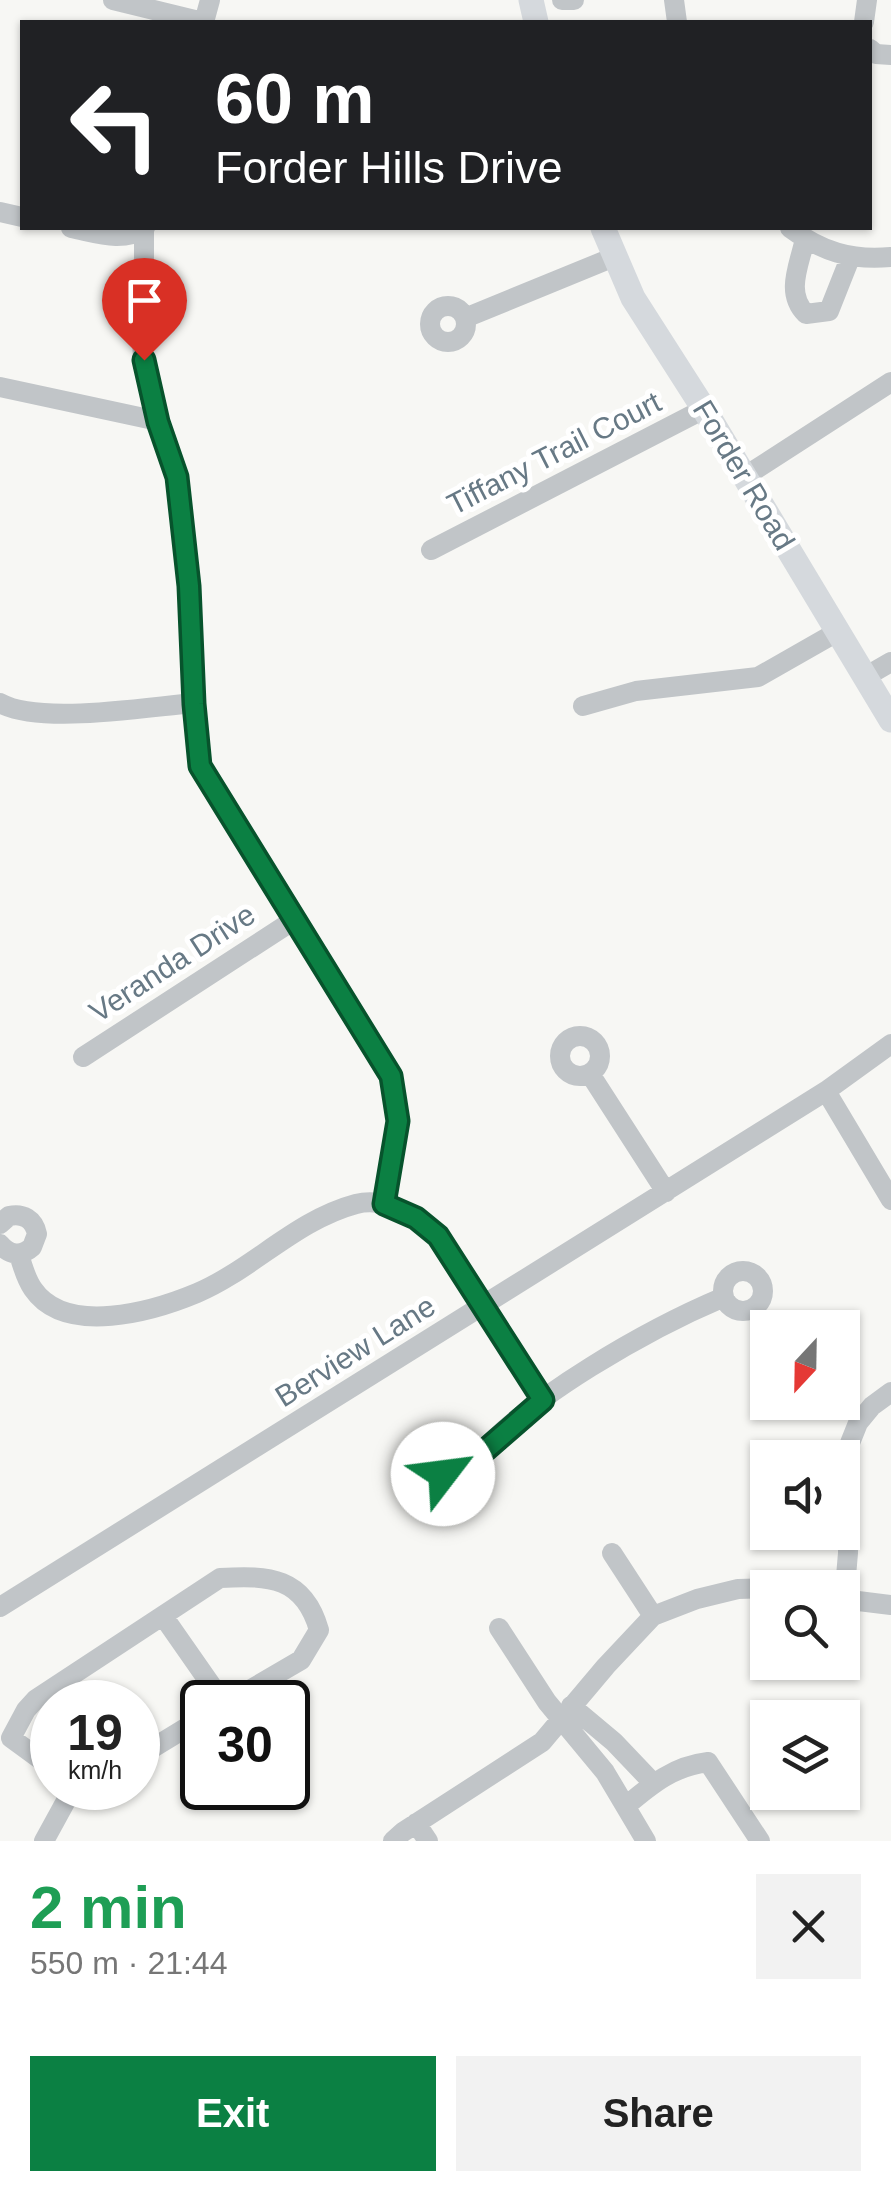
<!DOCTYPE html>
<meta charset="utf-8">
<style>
body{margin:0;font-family:Helvetica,sans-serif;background:#f2f2f2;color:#222;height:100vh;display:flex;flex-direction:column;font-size:38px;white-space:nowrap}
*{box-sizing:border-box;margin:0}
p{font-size:32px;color:#767676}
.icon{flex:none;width:55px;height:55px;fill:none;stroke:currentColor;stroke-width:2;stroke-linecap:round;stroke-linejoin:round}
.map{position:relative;height:1841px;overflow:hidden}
.panel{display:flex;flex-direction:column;background:#fff;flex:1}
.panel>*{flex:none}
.guide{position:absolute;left:20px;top:20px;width:852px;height:210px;border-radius:0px;box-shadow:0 2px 8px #0004;background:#202124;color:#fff;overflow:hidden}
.needle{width:65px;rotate:202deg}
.tools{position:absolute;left:750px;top:1310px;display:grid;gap:20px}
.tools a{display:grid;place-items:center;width:110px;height:110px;border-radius:0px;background:#fff;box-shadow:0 2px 8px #0004;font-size:50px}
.speed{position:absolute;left:30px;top:1680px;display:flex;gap:20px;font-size:50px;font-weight:700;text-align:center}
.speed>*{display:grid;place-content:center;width:130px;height:130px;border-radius:50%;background:#fff;box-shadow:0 2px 8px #0004;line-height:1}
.speed small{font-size:25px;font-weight:400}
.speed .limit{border:5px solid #111;border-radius:15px;background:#fff;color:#111}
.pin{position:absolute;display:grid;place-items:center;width:85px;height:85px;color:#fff;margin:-102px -42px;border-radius:50% 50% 50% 0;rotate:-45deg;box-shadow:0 0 10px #0007}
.pin .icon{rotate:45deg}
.me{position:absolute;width:110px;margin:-55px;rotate:60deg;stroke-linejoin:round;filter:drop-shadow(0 0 8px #0008)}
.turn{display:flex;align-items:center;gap:35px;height:210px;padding:0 30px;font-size:45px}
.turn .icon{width:130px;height:130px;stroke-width:2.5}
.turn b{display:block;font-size:70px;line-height:85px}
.round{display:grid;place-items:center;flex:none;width:105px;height:105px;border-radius:0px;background:#f2f2f2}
.summary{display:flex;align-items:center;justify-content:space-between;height:170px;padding:0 30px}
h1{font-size:60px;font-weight:700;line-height:75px;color:#1e9e55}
.primary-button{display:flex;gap:20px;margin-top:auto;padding:20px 30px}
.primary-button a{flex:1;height:115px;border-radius:0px;background:#0b8043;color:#fff;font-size:40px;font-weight:700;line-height:115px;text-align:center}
.primary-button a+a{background:#f2f2f2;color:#222}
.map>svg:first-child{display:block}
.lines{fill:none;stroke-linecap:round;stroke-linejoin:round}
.minor{stroke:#c1c5c8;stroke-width:20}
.major{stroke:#d5d9dd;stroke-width:25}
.route-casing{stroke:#07532c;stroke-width:25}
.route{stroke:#0b8043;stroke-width:18}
.labels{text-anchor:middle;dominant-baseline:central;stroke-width:10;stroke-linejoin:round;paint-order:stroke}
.street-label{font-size:30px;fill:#677985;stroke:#fff}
</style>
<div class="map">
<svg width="891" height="1841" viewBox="0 0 891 1841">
<rect width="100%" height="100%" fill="#f7f7f4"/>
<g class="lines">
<!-- minor -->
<path class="minor" d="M113,0L203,22
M562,0H574
M674,0L677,22
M204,22L210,0
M864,22L867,0
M870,49L876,54L891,55
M0,212L22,217
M71,228C97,233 122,243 145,228
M144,228V267L140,292L143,360L158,421L177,477L189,586L194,703L200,766L391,1076L398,1121L384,1203
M790,228C821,251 851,261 891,257
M805,239C799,266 785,293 806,314L829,311L850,258
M430 324a18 18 0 1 1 36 0a18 18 0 1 1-36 0Z
M465,318L614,257
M0,387L158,421
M744,477L891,382
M431,550L704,409
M865,677L891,662
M0,703C39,725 146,707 194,703
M583,706L636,691L758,677L837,632
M560 1056a20 20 0 1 1 40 0a20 20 0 1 1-40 0Z
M83,1057L294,920
M590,1074L666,1192
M826,1091L891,1200
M0,1224L9,1216C23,1213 34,1219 37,1234L32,1247C21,1257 9,1255 0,1244
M19,1254C22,1265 26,1279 33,1289C66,1337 154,1311 197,1293C253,1269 296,1220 356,1204C387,1196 416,1217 437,1236L543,1401
M723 1291a20 20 0 1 1 40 0a20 20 0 1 1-40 0Z
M443 1475a20 20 0 1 1 40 0a20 20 0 1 1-40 0Z
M474,1460C528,1397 648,1329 724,1297
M612,1553L653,1616
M842,1599L891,1605
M844,1600L848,1553L850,1443L858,1423L872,1406L891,1392
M0,1607L826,1091L891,1044
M163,1616L223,1702
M499,1628L547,1702L605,1772L646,1841
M571,1706L614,1742L653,1783
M138,1757L202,1718
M52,1768L11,1738L26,1710L36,1699L220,1578C269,1575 304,1577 319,1630L301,1660L229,1702
M626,1806C652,1784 674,1766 708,1762L760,1841
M416,1823L428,1841
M44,1841L67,1799L86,1788
M393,1841L403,1832L542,1742L606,1666L653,1616L697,1599L738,1589L768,1588"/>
<!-- major -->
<path class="major" d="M531,0L536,22
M603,228L633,298L704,409L891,720"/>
</g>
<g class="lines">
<defs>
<path id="route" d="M144,360L158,422L177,477L189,586L194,704L200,766L391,1076L398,1121L384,1204L416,1218L438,1236L543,1400L474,1460L461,1456L450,1460L443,1474"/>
</defs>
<!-- route casing -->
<use href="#route" class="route-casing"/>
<!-- route -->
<use href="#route" class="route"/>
</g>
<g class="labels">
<!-- street labels -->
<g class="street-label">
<text transform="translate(554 453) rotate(-27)">Tiffany Trail Court</text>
<text transform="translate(744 475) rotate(59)">Forder Road</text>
<text transform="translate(172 963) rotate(-33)">Veranda Drive</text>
<text transform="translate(355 1351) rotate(-32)">Berview Lane</text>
</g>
</g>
</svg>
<div class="tools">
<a><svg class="needle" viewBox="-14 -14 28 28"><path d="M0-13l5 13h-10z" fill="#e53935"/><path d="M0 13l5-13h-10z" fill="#767676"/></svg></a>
<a><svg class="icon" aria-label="sound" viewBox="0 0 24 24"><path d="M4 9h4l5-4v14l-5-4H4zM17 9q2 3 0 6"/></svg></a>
<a><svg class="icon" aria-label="search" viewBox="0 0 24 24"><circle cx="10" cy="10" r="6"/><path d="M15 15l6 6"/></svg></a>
<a><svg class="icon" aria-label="layers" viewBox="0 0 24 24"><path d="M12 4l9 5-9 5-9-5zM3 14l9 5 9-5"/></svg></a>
</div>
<div class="speed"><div>19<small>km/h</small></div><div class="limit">30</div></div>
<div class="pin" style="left:144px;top:360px;background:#d93025"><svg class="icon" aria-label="arrive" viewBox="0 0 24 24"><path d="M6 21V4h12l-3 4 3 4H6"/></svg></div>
<svg class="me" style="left:443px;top:1474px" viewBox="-20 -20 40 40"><circle r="19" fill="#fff"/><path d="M0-13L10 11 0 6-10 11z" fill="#0b8043"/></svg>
<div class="guide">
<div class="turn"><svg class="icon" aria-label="left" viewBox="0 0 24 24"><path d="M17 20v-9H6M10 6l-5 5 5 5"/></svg><div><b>60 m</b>Forder Hills Drive</div></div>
</div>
</div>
<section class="panel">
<div class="summary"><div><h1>2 min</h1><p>550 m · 21:44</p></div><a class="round"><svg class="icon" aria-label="close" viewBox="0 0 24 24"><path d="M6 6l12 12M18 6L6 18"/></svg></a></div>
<div class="primary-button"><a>Exit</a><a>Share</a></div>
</section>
